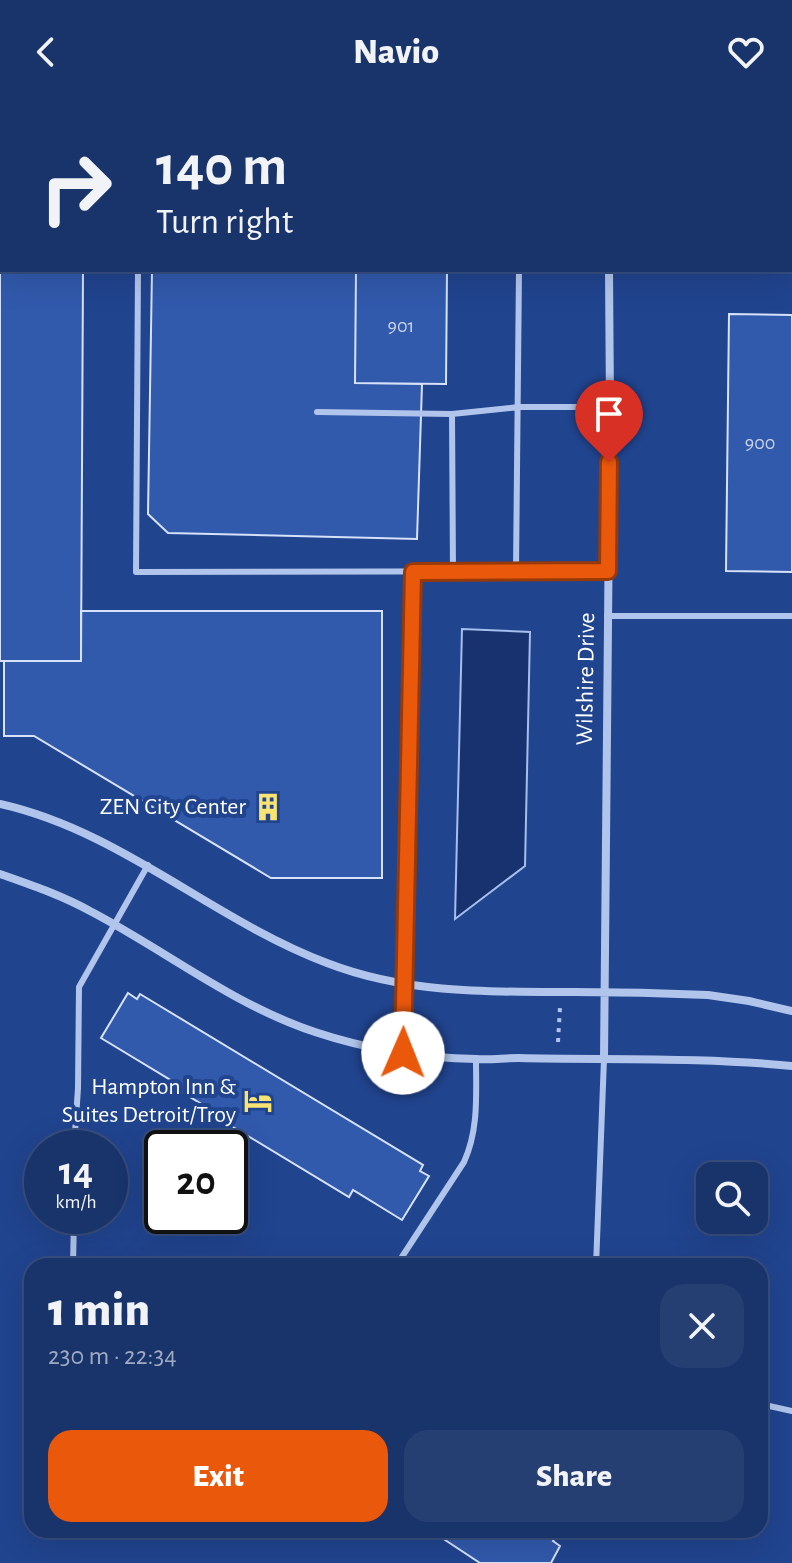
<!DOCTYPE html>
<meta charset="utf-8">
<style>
body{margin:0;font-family:"Alegreya Sans",sans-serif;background:#263f73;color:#f1f3f6;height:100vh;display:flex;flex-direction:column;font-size:30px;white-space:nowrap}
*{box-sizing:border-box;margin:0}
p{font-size:26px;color:#9faac1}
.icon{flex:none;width:44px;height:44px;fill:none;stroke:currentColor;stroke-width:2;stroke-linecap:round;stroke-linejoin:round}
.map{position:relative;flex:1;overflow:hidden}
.side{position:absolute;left:24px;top:1154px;width:744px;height:280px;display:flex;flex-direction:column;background:#19336b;border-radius:24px;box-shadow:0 8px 32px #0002,0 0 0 2px #374e7e}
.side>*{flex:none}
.hud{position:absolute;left:0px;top:0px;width:792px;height:168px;box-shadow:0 8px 32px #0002,0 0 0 2px #374e7e;background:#19336b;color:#f1f3f6;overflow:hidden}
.controls{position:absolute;left:696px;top:1058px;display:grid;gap:16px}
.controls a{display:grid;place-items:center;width:72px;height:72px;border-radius:16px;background:#19336b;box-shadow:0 8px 32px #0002,0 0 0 2px #374e7e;font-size:40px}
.speed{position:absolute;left:24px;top:1026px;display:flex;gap:16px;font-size:40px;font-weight:700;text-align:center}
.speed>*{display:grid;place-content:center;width:104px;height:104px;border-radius:50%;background:#19336b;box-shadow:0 8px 32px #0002,0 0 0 2px #374e7e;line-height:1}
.speed small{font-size:20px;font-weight:400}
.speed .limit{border:4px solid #111;border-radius:12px;background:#fff;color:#111}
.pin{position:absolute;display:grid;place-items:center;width:68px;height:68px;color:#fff;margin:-82px -34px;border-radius:50% 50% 50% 0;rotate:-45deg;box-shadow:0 0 8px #0007}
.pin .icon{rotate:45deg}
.me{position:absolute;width:88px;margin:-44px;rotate:1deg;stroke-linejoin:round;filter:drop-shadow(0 0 6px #0008)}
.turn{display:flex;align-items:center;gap:28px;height:168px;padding:0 24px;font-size:36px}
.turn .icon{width:104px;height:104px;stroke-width:2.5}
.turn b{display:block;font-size:56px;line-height:68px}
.round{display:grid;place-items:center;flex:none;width:84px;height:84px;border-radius:24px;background:#263f73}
.head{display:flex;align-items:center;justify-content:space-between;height:136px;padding:0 24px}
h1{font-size:48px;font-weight:800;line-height:60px}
.action{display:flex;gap:16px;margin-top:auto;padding:16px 24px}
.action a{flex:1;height:92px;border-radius:24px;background:#ea580c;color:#fff;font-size:32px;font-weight:800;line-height:92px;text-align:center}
.action a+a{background:#263f73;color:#f1f3f6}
header{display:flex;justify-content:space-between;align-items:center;height:104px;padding:0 24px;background:#19336b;font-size:36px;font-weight:800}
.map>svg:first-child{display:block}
.water{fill:#17326e;stroke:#a5beee;stroke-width:2}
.building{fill:#3159ac;stroke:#d6e2f9;stroke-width:2}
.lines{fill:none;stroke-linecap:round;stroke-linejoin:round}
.path{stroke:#b1c5ec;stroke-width:4;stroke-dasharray:4 6;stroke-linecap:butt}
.service{stroke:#b1c5ec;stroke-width:6}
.minor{stroke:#b1c5ec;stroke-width:8}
.route-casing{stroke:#983908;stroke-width:20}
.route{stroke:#ea580c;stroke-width:14}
.labels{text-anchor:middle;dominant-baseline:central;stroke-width:8;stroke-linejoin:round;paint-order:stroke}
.number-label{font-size:20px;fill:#ccd6ea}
.street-label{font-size:24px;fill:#fff;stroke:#21448f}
.poi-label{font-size:24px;fill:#fff;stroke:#21448f;text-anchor:end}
</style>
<header><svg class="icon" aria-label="back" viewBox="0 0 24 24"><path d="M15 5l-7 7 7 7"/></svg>Navio<svg class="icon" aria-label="heart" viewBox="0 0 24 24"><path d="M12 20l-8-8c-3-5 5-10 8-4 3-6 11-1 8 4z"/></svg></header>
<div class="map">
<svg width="792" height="1459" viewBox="0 0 792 1459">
<rect width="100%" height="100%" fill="#21448f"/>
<!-- water -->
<path class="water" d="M462,525L530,528L525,762L455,815Z"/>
<!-- building -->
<path class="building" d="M0,0H84L2,2V166H83L81,557H0Z
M237,0H331V2H237Z
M152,166H356L355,279L422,280L417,435L168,429L148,410Z
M356,166H447L446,280L355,279Z
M729,210L792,211V468L726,467Z
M81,507H382V774H271L34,632H4V557H81Z
M128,889L137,895L140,890L423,1061L420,1067L429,1072L402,1116L353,1086L349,1093L223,1017L225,1014L170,981L172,977L101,934Z
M430,1426H560L553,1437L560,1442L551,1459H480Z"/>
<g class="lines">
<!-- path -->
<path class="path" d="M558,938L560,903"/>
<!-- service -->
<path class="service" d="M381,0L383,2
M466,0L467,2
M140,2V0
M452,2L455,0
M790,31L792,29
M790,131L792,129
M138,166L136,468L608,467
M317,308L452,310L519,303H610
M452,310L453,468
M516,466L519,166
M607,512H792
M403,949L413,468
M74,1044L78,984L79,883L148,761
M73,1162L74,1112
M396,1162L464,1058C479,1025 476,990 476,955
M596,1162L604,955
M760,1300L792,1307"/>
<!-- minor -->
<path class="minor" d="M551,0L553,2
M586,0V2
M0,700C121,727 213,816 327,859C407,890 490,888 574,888C619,888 663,889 708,891L749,897L792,907
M0,770C31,781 61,791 90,807C165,846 233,901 315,928C366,945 421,954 476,955C490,956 504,954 519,954C610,956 701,953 792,962
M604,955L610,303L609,166"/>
</g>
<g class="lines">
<defs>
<path id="route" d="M403,949L413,468L608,467L609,358"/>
</defs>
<!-- route casing -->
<use href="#route" class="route-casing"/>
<!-- route -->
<use href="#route" class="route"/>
</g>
<!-- icons -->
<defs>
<symbol id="building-bare" viewBox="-9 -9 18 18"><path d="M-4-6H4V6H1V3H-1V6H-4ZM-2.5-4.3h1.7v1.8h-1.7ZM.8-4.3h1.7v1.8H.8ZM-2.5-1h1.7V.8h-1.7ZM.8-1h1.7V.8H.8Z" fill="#f9e373" stroke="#21448f" stroke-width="2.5" paint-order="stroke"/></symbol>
<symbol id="hotel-bare" viewBox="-9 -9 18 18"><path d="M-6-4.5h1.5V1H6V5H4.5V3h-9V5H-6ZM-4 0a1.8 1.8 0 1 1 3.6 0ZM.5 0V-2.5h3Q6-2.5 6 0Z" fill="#f9e373" stroke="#21448f" stroke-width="2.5" paint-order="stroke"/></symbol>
</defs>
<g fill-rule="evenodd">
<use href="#building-bare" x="248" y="683" width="40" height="40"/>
<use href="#hotel-bare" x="238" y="977" width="40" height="40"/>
</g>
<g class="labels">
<!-- number labels -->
<g class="number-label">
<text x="401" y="222">901</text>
<text x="760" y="339">900</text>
</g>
<!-- street labels -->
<g class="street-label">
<text transform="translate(586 575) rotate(-89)">Wilshire Drive</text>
</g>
<!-- poi labels -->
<g class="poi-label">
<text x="246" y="703">ZEN City Center</text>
<text x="236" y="983">Hampton Inn &amp;<tspan x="236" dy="28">Suites Detroit/Troy</tspan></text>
</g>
</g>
</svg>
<div class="controls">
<a><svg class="icon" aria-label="search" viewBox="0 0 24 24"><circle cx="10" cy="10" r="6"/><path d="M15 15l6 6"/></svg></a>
</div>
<div class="speed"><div>14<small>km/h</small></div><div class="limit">20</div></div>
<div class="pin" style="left:609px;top:358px;background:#d93025"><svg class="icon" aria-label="arrive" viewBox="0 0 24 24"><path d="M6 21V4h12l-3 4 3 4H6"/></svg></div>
<svg class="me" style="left:403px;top:949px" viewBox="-20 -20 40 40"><circle r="19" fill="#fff"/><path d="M0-13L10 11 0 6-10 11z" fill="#ea580c"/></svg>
<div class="hud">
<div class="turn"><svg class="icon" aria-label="right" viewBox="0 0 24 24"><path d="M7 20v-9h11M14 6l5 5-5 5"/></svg><div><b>140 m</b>Turn right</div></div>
</div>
<section class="side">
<div class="head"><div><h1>1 min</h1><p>230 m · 22:34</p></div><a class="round"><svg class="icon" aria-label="close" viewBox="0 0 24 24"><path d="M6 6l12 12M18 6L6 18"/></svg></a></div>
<div class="action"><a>Exit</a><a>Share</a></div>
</section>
</div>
